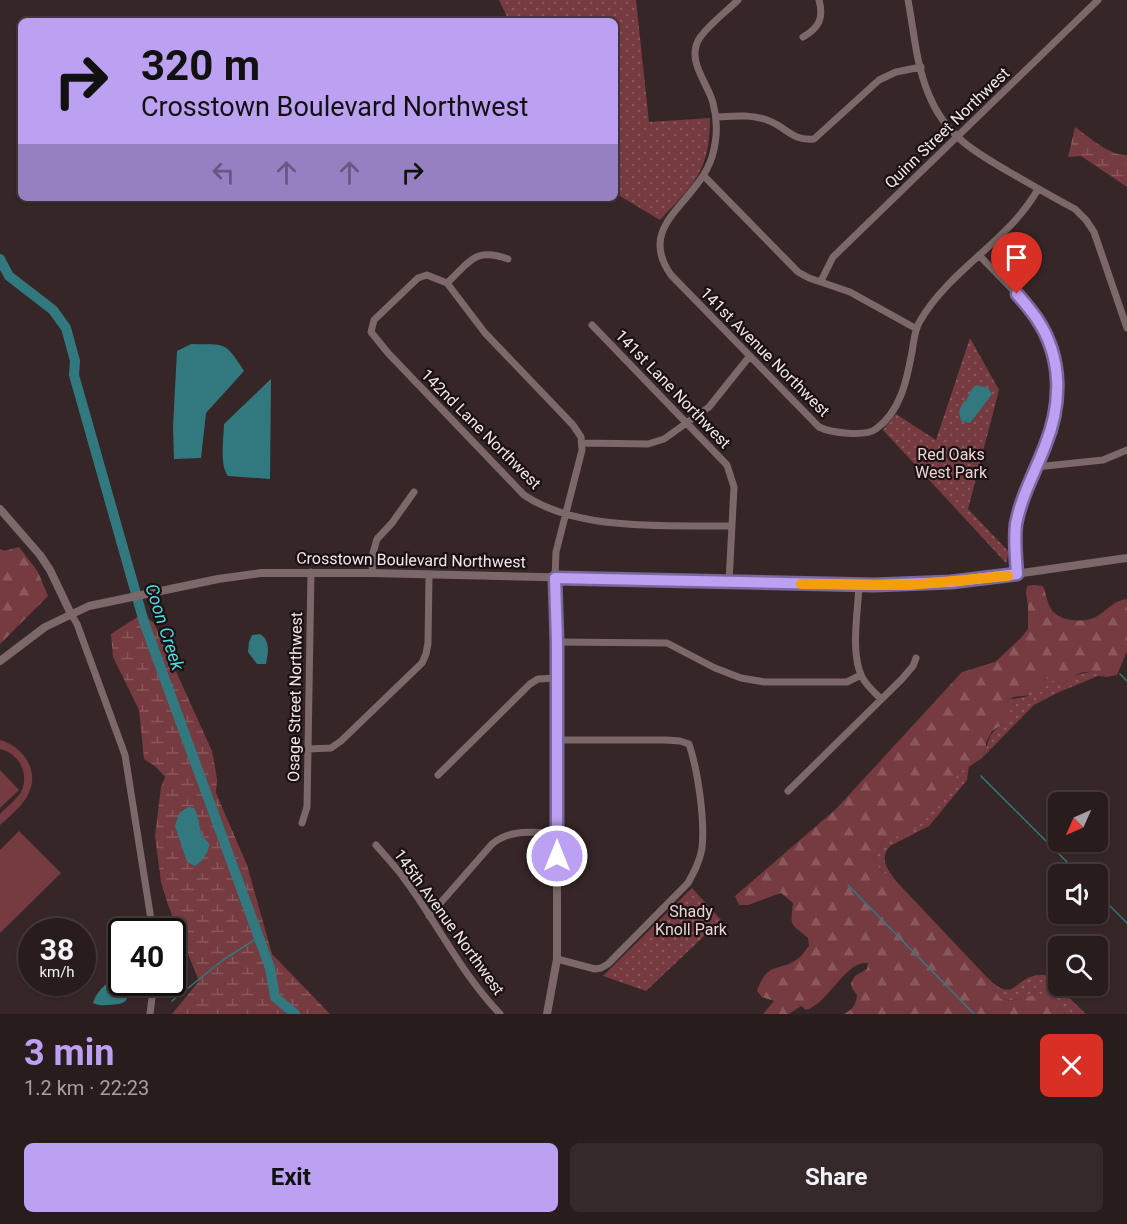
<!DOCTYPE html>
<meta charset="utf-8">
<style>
body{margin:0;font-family:Roboto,sans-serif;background:#35292a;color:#f1f3f6;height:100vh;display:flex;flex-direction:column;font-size:22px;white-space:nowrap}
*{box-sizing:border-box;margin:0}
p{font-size:20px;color:#a5a1a4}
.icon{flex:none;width:33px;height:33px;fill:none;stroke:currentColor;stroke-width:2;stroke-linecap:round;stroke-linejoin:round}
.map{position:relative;height:1014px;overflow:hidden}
.sheet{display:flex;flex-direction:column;background:#291c1d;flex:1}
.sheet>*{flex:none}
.banner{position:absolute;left:18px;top:18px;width:600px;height:183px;border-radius:9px;box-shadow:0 2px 4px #0004,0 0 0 2px #453a3b;background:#bca0f2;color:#111;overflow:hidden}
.needle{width:39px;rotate:225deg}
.controls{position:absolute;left:1048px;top:792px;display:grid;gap:12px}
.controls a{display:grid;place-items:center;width:60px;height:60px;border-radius:9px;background:#291c1d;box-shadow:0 2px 4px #0004,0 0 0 2px #453a3b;font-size:30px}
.speed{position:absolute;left:18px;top:918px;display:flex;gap:12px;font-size:30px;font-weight:700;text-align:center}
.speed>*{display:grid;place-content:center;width:78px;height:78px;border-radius:50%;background:#291c1d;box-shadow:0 2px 4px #0004,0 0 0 2px #453a3b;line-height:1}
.speed small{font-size:15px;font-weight:400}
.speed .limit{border:3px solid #111;border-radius:9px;background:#fff;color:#111}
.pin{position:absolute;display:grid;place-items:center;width:51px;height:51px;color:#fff;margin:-62px -26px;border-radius:50% 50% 50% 0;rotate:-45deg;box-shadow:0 0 6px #0007}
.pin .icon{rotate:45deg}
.me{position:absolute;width:66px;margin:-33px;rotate:0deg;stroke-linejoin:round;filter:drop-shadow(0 0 4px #0008)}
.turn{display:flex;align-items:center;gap:21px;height:126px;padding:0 24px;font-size:27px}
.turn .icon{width:78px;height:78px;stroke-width:2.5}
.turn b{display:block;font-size:42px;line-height:51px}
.lanes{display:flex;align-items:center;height:57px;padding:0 24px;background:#0003;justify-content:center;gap:30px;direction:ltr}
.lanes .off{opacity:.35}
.round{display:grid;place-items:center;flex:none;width:63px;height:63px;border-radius:9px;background:#35292a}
.summary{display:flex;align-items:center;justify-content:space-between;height:102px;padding:0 24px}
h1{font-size:36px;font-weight:700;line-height:45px;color:#bca0f2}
.action{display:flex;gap:12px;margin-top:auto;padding:12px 24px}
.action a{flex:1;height:69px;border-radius:9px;background:#bca0f2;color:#111;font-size:24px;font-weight:700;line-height:69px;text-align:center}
.action a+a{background:#35292a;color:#f1f3f6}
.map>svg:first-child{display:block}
.grass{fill:url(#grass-dots)}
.forest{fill:url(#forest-firs)}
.wetland{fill:url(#wetland-marsh)}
.garden{fill:#753b40}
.water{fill:#32797f}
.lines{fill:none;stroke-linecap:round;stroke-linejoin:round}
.stream{stroke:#32797f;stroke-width:1.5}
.river{stroke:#32797f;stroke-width:10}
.minor{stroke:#7c6869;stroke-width:7}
.tertiary{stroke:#7c6869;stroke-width:8}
.route-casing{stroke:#7a689d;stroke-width:15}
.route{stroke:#bca0f2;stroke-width:10}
.slow{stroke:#f59e0b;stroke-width:10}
.labels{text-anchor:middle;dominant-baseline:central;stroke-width:4.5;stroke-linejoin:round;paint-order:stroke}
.street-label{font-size:16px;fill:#f3e7e7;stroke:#191112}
.park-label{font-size:16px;fill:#edd3d4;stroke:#191112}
.water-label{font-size:18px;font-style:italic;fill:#4fdae4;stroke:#191112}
</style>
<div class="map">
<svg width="1127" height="1014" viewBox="0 0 1127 1014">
<defs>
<pattern id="grass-dots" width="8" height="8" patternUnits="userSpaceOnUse" patternTransform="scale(1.5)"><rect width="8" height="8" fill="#753b40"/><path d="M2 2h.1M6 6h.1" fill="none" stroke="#89575c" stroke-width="1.8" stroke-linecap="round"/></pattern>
<pattern id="forest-firs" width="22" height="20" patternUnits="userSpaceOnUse" patternTransform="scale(1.5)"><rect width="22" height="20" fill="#753b40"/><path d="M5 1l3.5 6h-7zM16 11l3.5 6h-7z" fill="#89575c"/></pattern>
<pattern id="wetland-marsh" width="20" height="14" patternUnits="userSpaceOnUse" patternTransform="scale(1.5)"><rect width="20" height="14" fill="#753b40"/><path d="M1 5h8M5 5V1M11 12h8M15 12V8" fill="none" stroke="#89575c"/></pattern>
</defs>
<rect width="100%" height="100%" fill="#372627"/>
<!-- grass -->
<path class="grass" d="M499,0H636L649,122L710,118C710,171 694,184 660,220L615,193V21H509Z
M970,338L999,390L968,509L1009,552L1006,563L883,430L896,414L936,440Z
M1094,671L1107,677L1098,676L1057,693L1034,705L981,759C991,743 985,735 1003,724L1008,700L1028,696L1041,688L1045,678L1064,684L1072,676Z
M969,765L967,780L929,826L890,846C879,859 887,868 895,880C884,873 877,869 874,856L884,840L903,834L959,773Z
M692,888L721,920L646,991L603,976Z
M981,971C1019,1012 1009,973 1045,975L1086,1014H1066L1051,997L1039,994L1010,1001L1000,998Z"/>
<!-- forest -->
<path class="forest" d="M19,547L38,572L48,596L0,644V549L4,551Z
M1034,585L1043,586C1046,593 1047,602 1051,609C1059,622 1087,624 1099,615C1109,608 1114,601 1127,599V651L1117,675L1107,677C1091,668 1076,671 1064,684L1045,678L1039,694L1014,697L1008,700L1006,720L1003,724L992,731L986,743V749L981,759L959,773L932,813L910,833L884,840L874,856C877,869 884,873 895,880L981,971L1000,998L1010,1001L1038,994L1051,996L1066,1014H844C853,1009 856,1005 857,995L852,988L851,983L855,976L867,969L868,963C846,960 828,1004 806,1010L801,1006L789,1014H763L774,1001L762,997L757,991C767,960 781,973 800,957C803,954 806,949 809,946L808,938C790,922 790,928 793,903L781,893L748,905H739L735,896L836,809L962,672L995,662L1021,638L1028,629V606L1026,593L1027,586Z"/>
<!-- wetland -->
<path class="wetland" d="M1075,127C1089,137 1110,156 1127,155V187L1081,156L1068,157Z
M142,614L154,623L212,751L217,779L216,793L247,865L272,954L330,1014H172L199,981L168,905L161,882L155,836L161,787L165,777L156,767L144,759L139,710L113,657L111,634Z"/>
<!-- garden -->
<path class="garden" d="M0,740C25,747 42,774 26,798C20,808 9,817 0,825V814C7,807 16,800 21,792C30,774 19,753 0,749Z
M0,770L19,790L0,808Z
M19,831L61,873L0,933V850Z"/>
<!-- water -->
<path class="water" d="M191,344C226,345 224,340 244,371L206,413L201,458L174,459L173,426L177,351Z
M271,379L270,479L228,476C219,464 224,438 224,424Z
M977,385L988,388L992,394L970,423L961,421L959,412L963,402L966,401L971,390Z
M260,634C271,640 268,654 266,664H257L248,652L249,642L252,635Z
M188,807L194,808C202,822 196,831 209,843C210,851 202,862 195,866L187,862L175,826L179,813Z
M121,973L122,982L128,983C129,1001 128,1004 109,1005C102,1005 99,1006 93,1003C97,989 110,981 121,973Z"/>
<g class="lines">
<!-- stream -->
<path class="stream" d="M1120,674L1127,681
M981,776L1079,874
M848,885L974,1014
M1098,894L1127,923
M172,1001L223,960L259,937"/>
<!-- river -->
<path class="river" d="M0,259L9,276L53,310L66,328L75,361L74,375L144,622L270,968L275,997L295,1014"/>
<!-- minor -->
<path class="minor" d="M738,0C726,12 708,25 699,39C686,61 708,83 713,103C718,121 717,140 712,157C697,204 635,224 671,275L819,427C831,433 865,437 876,429C901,411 907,379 912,352C914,341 914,331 920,321C950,269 1009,241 1038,189
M908,0C914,31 916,65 929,95C946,138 980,155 1018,177C1037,188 1056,199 1075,209L1086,220L1094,232L1127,328
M803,37C819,28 824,18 819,0
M716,117C733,116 751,114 767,120C787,127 791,141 814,139L879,80L896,72L921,67
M704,176L798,272L809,278L850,292L915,328
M979,255C998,276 1022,296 1037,320C1056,348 1063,387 1054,421C1046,450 1030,477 1020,506C1013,528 1016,551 1017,574
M821,281L833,257L1098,0
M447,283L427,275L418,278L374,320L371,332L388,353L524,495C578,532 668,525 732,526
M447,283L485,333L573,425L581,437L582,450L556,552L555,578
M447,283C470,262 474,247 508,259
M592,325L727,465L734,487L729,582
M583,443L648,444L664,439L709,407L749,357
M1036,467L1103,460L1127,450
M372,573L373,553L377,539L392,523L414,492
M859,585C858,612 850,653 862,677C866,685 874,692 881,699
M71,614L77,624L125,755L153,932
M557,642L667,643L715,668L741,678L765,682H847L861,675
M308,749L331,748L341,741L422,663L426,654L428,643L429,575
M438,775L530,684L538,679L556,678
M788,791L902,679L913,666L916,658
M302,823L307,807L311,572
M376,845C386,857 397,868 406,881C439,926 461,973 500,1014
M429,916L492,844C512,828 533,833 557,833
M557,959L595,969L601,968L608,964L688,883C694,872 700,861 702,848C705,820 698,771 689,744L680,741L666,740H557
M150,1014L154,982"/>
<!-- tertiary -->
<path class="tertiary" d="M0,509L40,555L50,570L71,614
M0,661L45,627L89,606L218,579L261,573H372L874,585L973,580L1127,558
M547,1014L557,959V642L555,578"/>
</g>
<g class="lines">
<defs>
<path id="route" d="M557,856V642L555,578L874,585L951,582L1017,574C1016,558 1014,540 1016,524C1021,497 1035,472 1045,446C1062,404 1063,358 1037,319C1031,310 1024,302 1017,294"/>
</defs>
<!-- route casing -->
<use href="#route" class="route-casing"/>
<!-- route -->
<use href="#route" class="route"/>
<!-- slow -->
<path class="slow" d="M801,584L909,585L1008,576"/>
</g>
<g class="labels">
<!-- street labels -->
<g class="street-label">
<text transform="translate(947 128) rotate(-44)">Quinn Street Northwest</text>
<text transform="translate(765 352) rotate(45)">141st Avenue Northwest</text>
<text transform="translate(673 389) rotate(46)">141st Lane Northwest</text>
<text transform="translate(481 429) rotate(45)">142nd Lane Northwest</text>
<text transform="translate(411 560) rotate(1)">Crosstown Boulevard Northwest</text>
<text transform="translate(295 697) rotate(-89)">Osage Street Northwest</text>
<text transform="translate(449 922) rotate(54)">145th Avenue Northwest</text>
</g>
<!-- park labels -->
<g class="park-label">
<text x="951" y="454">Red Oaks<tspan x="951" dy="18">West Park</tspan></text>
<text x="691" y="911">Shady<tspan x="691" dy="18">Knoll Park</tspan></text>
</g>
<!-- water labels -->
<g class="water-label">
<text transform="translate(165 627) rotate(72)">Coon Creek</text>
</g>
</g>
</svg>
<div class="controls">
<a><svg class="needle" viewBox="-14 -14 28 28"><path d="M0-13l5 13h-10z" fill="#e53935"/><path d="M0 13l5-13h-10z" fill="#a5a1a4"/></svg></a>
<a><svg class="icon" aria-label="sound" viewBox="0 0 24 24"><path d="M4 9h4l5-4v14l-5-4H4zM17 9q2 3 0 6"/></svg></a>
<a><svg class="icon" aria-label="search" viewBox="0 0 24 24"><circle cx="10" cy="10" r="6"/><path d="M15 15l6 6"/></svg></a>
</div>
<div class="speed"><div>38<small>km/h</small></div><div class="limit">40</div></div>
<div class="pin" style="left:1017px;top:294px;background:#d93025"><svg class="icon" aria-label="arrive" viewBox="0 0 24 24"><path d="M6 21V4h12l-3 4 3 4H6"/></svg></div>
<svg class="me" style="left:557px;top:856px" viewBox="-20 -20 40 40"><circle r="17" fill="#bca0f2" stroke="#fff" stroke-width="3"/><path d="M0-11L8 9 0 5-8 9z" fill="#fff"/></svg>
<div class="banner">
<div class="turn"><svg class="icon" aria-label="right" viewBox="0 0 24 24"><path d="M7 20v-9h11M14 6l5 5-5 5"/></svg><div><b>320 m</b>Crosstown Boulevard Northwest</div></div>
<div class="lanes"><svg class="icon off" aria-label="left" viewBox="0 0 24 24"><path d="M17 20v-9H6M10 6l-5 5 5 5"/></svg><svg class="icon off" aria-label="ahead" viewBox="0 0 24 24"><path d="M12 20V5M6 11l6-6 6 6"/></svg><svg class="icon off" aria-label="ahead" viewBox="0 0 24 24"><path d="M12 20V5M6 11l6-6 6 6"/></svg><svg class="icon" aria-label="right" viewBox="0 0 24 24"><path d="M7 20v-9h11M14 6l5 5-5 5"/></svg></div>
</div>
</div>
<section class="sheet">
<div class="summary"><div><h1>3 min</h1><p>1.2 km · 22:23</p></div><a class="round" style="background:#d93025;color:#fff"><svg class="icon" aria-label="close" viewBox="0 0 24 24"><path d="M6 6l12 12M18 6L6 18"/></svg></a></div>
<div class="action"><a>Exit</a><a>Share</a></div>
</section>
